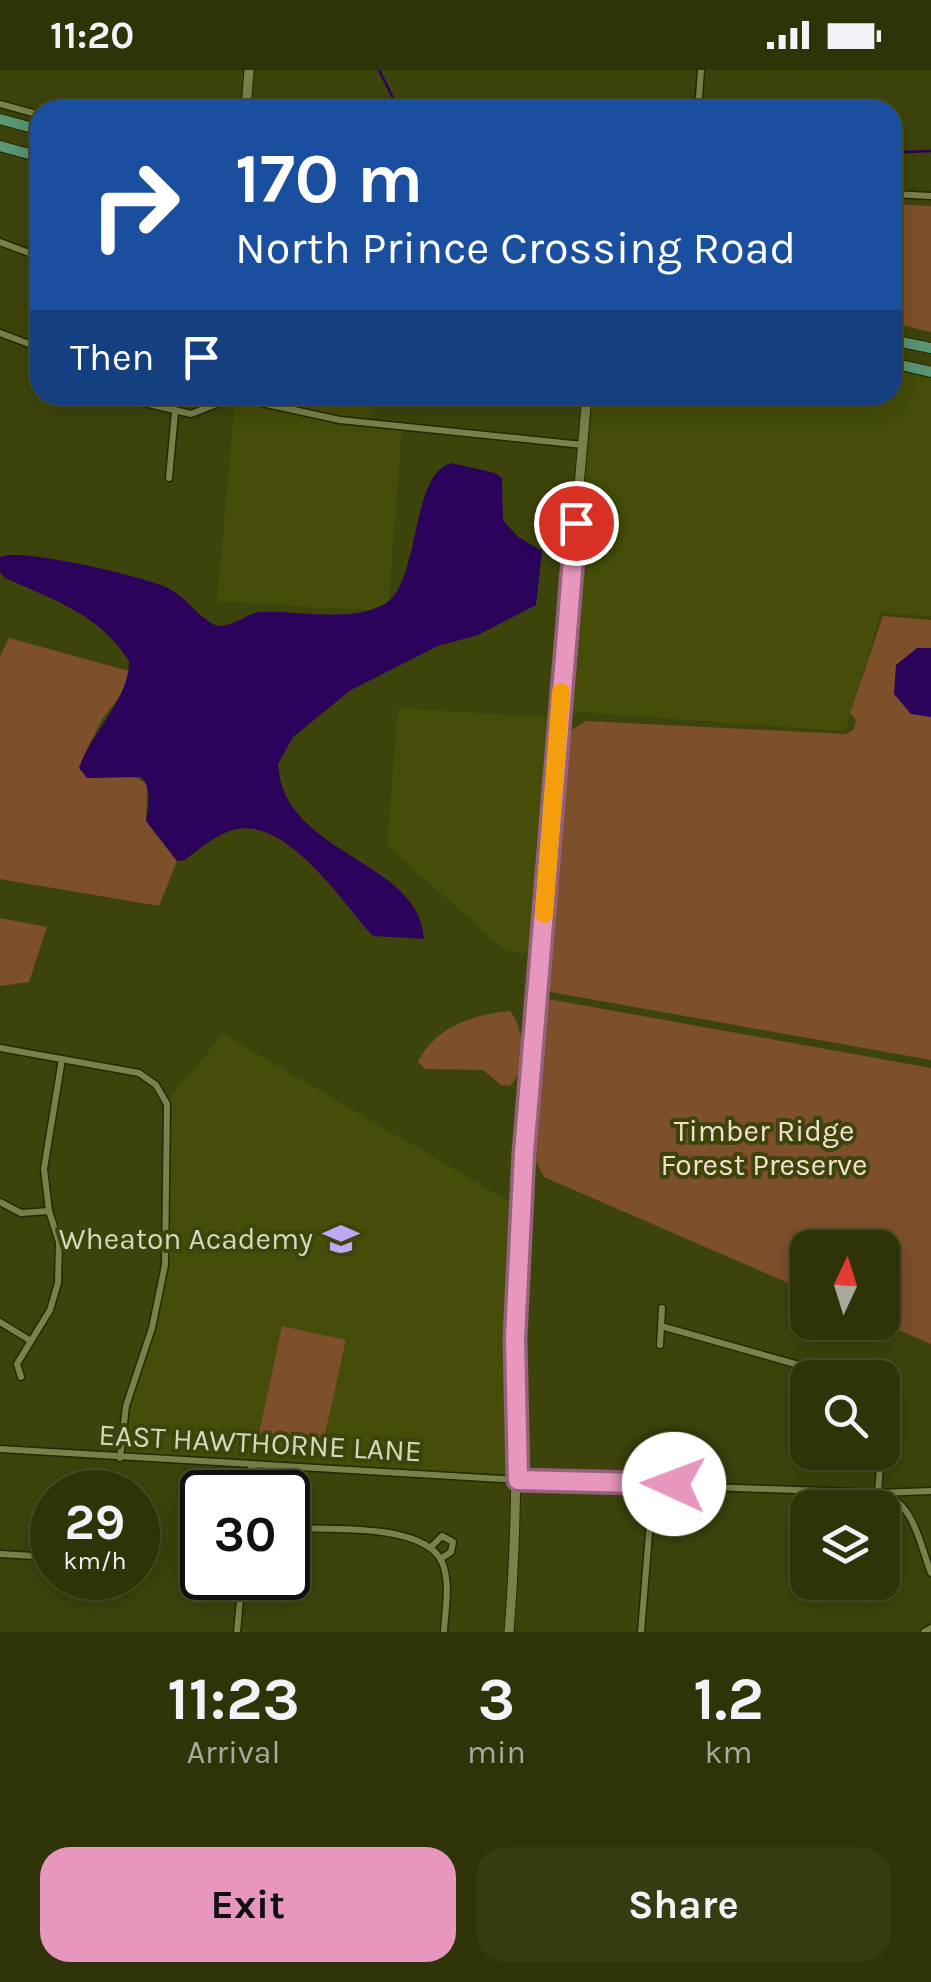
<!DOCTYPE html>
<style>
body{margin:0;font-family:Karla,sans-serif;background:#363b12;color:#f1f3f6;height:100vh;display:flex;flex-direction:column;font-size:38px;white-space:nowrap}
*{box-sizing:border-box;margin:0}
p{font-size:32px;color:#a7aa9c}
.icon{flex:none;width:55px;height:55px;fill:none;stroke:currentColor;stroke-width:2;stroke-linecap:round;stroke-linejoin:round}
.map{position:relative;height:1562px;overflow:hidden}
.panel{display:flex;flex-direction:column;background:#2e3308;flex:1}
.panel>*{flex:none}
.banner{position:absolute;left:30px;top:30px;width:872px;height:305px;border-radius:30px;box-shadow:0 5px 25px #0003,0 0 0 2px #494e29;background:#1a4fa0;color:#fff;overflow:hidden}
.needle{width:65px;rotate:4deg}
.buttons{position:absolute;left:790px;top:1160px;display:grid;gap:20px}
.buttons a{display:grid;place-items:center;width:110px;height:110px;border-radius:20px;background:#2e3308;box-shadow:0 5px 25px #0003,0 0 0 2px #494e29;font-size:50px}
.speed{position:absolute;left:30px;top:1400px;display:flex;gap:20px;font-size:50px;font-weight:700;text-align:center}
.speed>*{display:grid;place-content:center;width:130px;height:130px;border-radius:50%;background:#2e3308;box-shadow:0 5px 25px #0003,0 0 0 2px #494e29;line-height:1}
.speed small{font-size:25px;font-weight:400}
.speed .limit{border:5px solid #111;border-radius:15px;background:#fff;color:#111}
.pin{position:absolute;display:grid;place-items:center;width:85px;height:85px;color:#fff;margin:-42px;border:5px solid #fff;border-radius:50%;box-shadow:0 2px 10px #0007}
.me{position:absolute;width:110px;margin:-55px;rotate:272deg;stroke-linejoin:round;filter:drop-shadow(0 0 8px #0008)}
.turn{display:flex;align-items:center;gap:35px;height:210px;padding:0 40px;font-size:45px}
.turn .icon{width:130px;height:130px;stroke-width:2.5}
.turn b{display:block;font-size:70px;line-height:85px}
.then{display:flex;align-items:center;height:95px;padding:0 40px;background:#0003;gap:20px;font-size:38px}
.eta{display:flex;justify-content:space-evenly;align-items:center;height:170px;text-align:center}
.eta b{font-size:60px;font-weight:700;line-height:70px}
.action{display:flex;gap:20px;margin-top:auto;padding:20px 40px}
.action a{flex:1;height:115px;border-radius:30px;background:#e797bd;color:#111;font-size:40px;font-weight:700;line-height:115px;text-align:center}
.action a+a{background:#363b12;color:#f1f3f6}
.status{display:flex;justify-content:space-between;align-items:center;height:70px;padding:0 50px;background:#2e3308;direction:ltr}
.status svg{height:28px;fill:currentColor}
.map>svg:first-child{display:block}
.built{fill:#454d08}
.green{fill:#7e4f2b}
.water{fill:#2c035a}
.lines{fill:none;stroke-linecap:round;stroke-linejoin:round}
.stream{stroke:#2c035a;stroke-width:2.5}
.street-casing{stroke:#242900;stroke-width:9}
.secondary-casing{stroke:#242900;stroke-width:11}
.primary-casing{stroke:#242900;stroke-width:12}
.street{stroke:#7a824c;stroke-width:6}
.secondary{stroke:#7a824c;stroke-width:9}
.primary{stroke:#589674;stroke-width:10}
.route-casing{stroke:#96627b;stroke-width:25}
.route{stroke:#e797bd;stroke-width:18}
.slow{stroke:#f59e0b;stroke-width:18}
.labels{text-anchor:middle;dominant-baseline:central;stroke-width:8;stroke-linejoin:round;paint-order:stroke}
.park-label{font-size:30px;fill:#f4ddce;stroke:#3d440b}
.poi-label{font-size:30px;fill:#d2d8bc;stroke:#3d440b;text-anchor:end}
.street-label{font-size:30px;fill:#d2d8bc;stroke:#3d440b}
</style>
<div class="status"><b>11:20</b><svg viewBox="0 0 49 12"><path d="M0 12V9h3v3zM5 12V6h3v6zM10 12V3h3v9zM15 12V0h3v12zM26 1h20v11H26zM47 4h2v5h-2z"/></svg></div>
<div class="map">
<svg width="931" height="1562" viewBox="0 0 931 1562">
<rect width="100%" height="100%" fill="#3d440b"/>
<!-- built -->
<path class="built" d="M893,296L931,305V546L881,543L845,661L562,641L589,325H892Z
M251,325H373L371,349L334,345Z
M235,329L328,351L402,358L388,542L217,531Z
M398,638L556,648L538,884L506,881L387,776Z
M223,964L514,1134V1405L123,1386L131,1327L161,1230L168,1189L165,1120L169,1029Z"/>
<!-- green -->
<path class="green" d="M892,134L931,136V262L893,253Z
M883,546L931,550V990L545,921L561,679L570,661L586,651L846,664L854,659L856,650L850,643Z
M9,568L129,601L127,617L102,649L81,692L87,708L133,706L147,714L146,751L177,791L159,836L0,809V587Z
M0,848L47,857L29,912L0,916Z
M548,929L931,998V1274L882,1253V1178H808L807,1221L544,1107L536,1091Z
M510,941C524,958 528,998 510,1016L501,1015L483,1000L425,999L418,992C435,957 474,944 510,941Z
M282,1256L346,1270L322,1377L259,1364Z"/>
<!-- water -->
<path class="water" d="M451,393L495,403L502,408L503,450L518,467L542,481L536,535L478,565L438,576L351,620L293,667L278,694C283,786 420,789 424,869L373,866C342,832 283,741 230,761C213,767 199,779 185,790L177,791L146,751C148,736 153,719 141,707L87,708L79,698C91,662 130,628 129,591C99,544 54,530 5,508L0,502V487C19,477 146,507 168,518C187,528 199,548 217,556C237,556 245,544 260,542C299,540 346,553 383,535C421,517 409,405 451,393Z
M917,578H931V647L911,644L894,624L896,595Z"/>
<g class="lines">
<!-- stream -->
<path class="stream" d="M379,0L399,40
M892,88L905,82L931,81"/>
<defs>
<path id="street" d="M0,34L40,45
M698,40L701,0
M892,124L931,126
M0,172L40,187
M0,263L40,278
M111,325L191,344L234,327L340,350L583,375
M169,408L175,342
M0,978L139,1003L156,1015L167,1034L165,1195L152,1258L126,1336L120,1388
M0,1132L21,1143L49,1141
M0,1252L31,1271
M661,1256L845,1308
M660,1275L662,1238
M21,1307L17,1294L50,1240L58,1213L59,1172L49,1141L44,1099L62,989
M882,1332V1353
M0,1379L518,1410L878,1423L931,1421
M881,1382L878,1423C914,1430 919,1472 931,1503
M252,1395L256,1407L255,1422
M246,1422L252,1395
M288,1458C326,1460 424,1452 442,1492C451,1513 445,1540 444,1562
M431,1477L442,1466L453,1472L451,1482L440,1489
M0,1484L52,1487
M237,1562L242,1508
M641,1562L653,1414
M924,1562L931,1558"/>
<path id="secondary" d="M246,40L249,0
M509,1562C521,1416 513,1270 521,1124C537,857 564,591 587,325"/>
<path id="primary" d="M0,49L40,60
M0,76L40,87
M892,270L931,278
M892,293L931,302"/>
</defs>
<!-- street casing -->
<use href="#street" class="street-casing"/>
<!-- secondary casing -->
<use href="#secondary" class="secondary-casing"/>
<!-- primary casing -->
<use href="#primary" class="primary-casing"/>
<!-- street -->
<use href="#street" class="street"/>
<!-- secondary -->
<use href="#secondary" class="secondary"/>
<!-- primary -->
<use href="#primary" class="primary"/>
</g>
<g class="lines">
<defs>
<path id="route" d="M576,453L524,1083L515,1268L518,1410L674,1414"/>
</defs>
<!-- route casing -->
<use href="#route" class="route-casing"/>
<!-- route -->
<use href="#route" class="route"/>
<!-- slow -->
<path class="slow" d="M544,844L561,622"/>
</g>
<!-- icons -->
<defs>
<symbol id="school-bare" viewBox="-9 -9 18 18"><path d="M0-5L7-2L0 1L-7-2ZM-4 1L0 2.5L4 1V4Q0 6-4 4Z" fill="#bea9f5" stroke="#3d440b" stroke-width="2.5" paint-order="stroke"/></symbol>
</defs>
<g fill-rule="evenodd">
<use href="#school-bare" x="316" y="1144" width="50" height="50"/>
</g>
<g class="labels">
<!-- park labels -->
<g class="park-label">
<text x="764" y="1061">Timber Ridge<tspan x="764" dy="34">Forest Preserve</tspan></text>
</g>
<!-- poi labels -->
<g class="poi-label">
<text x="313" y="1169">Wheaton Academy</text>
</g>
<!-- street labels -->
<g class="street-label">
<text transform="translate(260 1373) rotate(3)">EAST HAWTHORNE LANE</text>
</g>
</g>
</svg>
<div class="buttons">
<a><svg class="needle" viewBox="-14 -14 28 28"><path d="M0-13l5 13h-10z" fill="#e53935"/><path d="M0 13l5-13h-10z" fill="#a7aa9c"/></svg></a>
<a><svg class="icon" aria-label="search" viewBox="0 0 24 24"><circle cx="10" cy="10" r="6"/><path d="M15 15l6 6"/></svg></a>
<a><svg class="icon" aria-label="layers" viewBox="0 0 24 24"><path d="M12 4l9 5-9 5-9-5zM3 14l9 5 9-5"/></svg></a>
</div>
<div class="speed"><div>29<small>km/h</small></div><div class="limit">30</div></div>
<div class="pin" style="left:576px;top:453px;background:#d93025"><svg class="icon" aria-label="arrive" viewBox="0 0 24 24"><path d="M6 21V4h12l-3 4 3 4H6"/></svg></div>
<svg class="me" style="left:674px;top:1414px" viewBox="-20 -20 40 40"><circle r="19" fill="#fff"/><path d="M0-13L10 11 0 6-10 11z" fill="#e797bd"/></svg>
<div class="banner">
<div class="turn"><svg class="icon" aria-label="right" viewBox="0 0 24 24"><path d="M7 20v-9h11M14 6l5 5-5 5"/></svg><div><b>170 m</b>North Prince Crossing Road</div></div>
<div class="then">Then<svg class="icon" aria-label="arrive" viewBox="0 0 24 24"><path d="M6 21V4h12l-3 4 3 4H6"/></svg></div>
</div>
</div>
<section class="panel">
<div class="eta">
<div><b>11:23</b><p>Arrival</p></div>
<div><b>3</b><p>min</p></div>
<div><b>1.2</b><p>km</p></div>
</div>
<div class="action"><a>Exit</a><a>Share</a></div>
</section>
